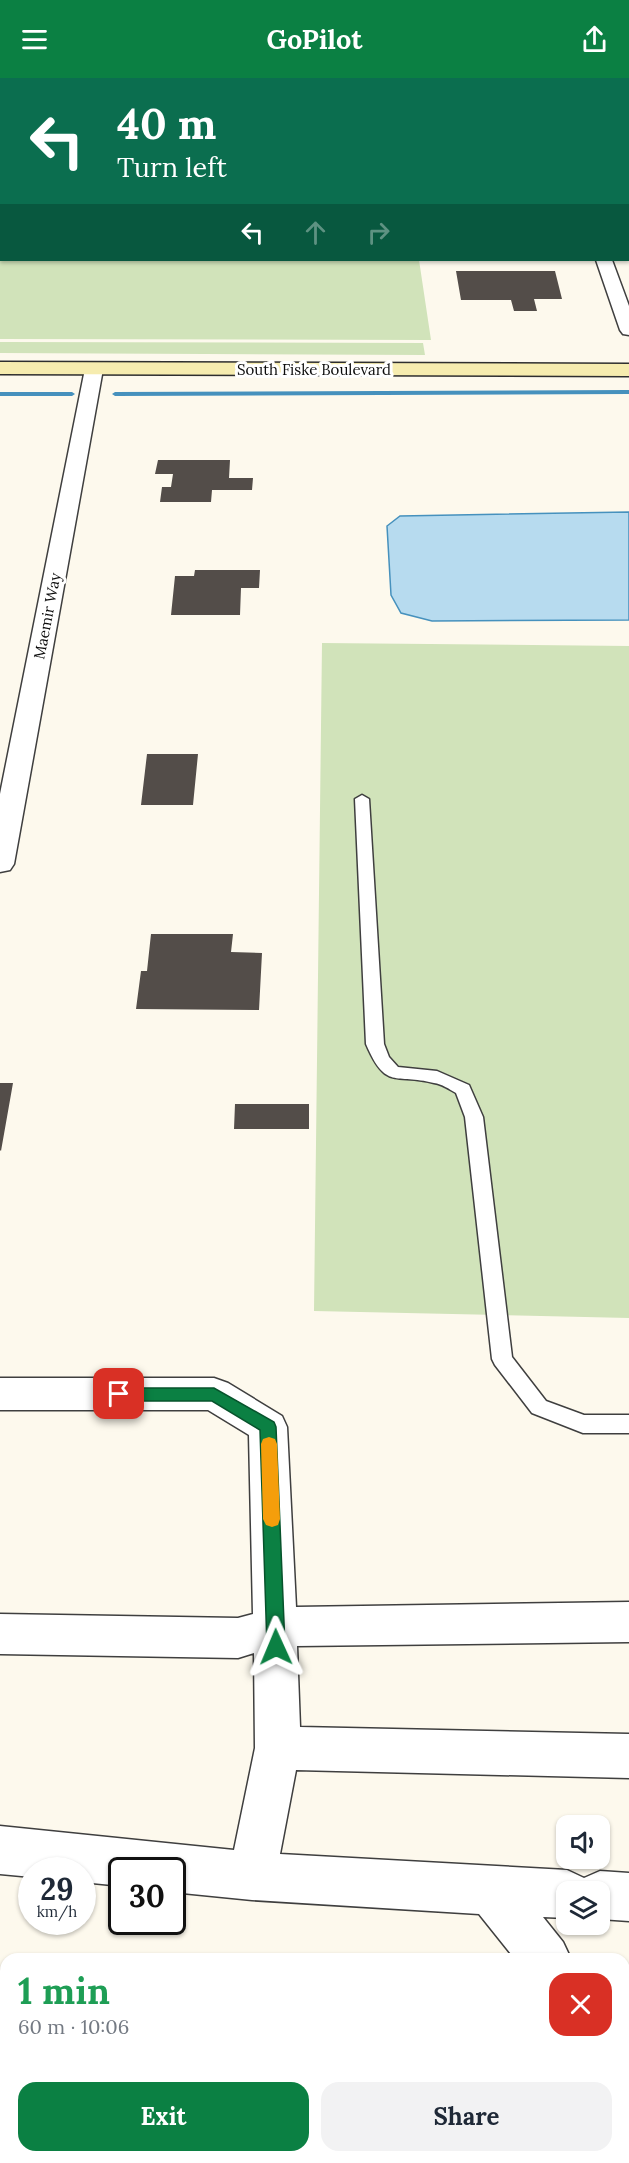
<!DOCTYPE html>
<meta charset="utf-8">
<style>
body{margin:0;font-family:Lora,serif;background:#f2f2f3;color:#1f2937;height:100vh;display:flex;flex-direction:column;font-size:22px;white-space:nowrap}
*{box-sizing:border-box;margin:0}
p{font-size:20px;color:#747a83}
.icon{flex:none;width:33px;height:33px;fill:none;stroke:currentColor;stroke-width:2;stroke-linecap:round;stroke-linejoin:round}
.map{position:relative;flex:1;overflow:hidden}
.side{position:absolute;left:0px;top:1875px;width:630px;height:210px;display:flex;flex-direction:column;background:#fff;border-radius:18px 18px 0 0;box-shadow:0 2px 4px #0004}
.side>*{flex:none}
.guide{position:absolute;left:0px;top:0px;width:630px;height:183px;box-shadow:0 2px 4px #0004;background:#0b6e4f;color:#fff;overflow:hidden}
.fabs{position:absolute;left:556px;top:1737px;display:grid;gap:12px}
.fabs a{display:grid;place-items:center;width:54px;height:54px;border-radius:12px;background:#fff;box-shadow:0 2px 4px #0004;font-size:30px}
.speed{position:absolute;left:18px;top:1779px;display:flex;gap:12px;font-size:30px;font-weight:700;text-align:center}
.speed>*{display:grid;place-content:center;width:78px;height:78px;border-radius:50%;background:#fff;box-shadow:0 2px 4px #0004;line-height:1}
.speed small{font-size:15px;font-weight:400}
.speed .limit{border:3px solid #111;border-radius:9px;background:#fff;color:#111}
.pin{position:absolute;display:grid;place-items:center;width:51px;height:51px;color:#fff;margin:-26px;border-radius:12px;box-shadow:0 3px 9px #0006}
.me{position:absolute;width:66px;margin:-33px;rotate:359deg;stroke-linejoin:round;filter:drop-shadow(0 0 4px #0008)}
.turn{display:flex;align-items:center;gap:21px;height:126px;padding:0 18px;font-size:27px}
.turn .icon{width:78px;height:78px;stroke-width:2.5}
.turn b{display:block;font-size:42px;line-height:51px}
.lanes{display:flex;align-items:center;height:57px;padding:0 18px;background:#0003;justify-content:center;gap:30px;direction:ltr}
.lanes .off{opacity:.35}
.round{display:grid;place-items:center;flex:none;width:63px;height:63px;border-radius:18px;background:#f2f2f3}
.overview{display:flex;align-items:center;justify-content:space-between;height:102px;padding:0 18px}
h1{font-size:36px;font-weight:700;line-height:45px;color:#1e9e55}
.action{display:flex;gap:12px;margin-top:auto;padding:12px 18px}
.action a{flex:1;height:69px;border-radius:18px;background:#0b8043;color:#fff;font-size:24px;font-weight:700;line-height:69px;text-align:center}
.action a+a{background:#f2f2f3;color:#1f2937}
header{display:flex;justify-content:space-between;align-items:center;height:78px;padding:0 18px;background:#0b8043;color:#fff;font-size:27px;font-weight:700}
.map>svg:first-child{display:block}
.green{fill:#d1e3ba}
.water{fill:#b7dbef;stroke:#4691bd;stroke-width:1.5}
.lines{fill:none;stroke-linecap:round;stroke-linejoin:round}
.stream{fill:#4691bd;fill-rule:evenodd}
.building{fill:#534d49}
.lane-casing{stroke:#3f3f3f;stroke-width:3}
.street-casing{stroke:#3f3f3f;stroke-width:3}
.secondary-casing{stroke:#2e2e2e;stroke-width:3}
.lane{fill:#fff;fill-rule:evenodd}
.street{fill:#fff;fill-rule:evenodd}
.secondary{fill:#f6ecaf;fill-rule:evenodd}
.route{fill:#0b8043;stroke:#07532c;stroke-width:1.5}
.slow{fill:#f59e0b}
.labels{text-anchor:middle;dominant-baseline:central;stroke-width:6;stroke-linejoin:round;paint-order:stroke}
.far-street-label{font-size:15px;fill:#0c0c0c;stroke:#fff}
</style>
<header><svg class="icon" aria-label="menu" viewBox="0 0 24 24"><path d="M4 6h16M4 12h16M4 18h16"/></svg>GoPilot<svg class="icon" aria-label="share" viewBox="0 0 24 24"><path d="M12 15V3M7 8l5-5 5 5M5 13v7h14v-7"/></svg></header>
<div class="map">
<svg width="629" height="2085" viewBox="0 0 629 2085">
<rect width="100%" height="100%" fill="#fdf9ed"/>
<!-- green -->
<path class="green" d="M0,0H532L533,1L2,2L0,121Z
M0,123L2,182H419L431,262L0,261Z
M0,264L423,265L425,277L0,275Z
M322,565L629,568V1240L314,1233Z"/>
<!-- water -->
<path class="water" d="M0,0H332V1L2,2L1,23Z
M629,434V542L432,543L401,535L391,517L387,448L400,438Z"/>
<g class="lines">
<!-- stream -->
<path class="stream" d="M629,312V316L115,318L112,316L115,314Z
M0,314H72L75,316L72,318H0Z"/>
</g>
<!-- building -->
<path class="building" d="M456,193H555L562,221H534L537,233H514L511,222H461Z
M158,382H230L229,400H253L252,412H212L211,424H160L162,409H171L173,396H155Z
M195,492H260L259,510H241L240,537H171L175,498H194Z
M147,676H198L193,727H141Z
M151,856H233L231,874L262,875L259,932L136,931L141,893H147Z
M0,1005H13L1,1073L0,1072Z
M235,1026H309V1051H234Z"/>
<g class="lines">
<defs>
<path id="lane" d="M362,717L369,721L384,966L389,979L398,989L437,993L469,1007L483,1039L512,1279L546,1323L584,1337H629V1355H583L532,1335L495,1287L492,1281L465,1039L456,1015C449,1011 442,1006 434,1005C395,995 386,1013 366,966L355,721Z"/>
<path id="street" d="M427,0H439V2H427Z
M535,0H547V2H535Z
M0,55H2V63H0Z
M596,182H612L629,228V257L623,256L620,252Z
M94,285L101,287L103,291L14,786L10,792L0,794V716L85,291L87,287Z
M0,1300H214L228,1305L282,1338L287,1349L296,1529L629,1524V1564L297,1568L300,1649L629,1656V1700L296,1692L280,1776L567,1792L584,1800L600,1793L629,1795V1843L600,1841V1814H567V1840L543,1839L563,1864L571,1881H515L479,1836L252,1822L172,1814V1792H122V1808L82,1804V1792H32V1799L0,1796V1748L234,1772L255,1670L254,1575L238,1580L0,1576V1536L238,1540L253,1536L249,1357L208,1332H0Z
M624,1935L629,1937V1987L624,1985Z"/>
<path id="secondary" d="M0,284L629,286V298L0,296Z"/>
</defs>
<!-- lane casing -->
<use href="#lane" class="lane-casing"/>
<!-- street casing -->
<use href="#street" class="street-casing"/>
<!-- secondary casing -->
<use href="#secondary" class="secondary-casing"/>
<!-- lane -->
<use href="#lane" class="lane"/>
<!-- street -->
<use href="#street" class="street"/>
<!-- secondary -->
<use href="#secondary" class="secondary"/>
</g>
<!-- route -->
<path class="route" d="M119,1310H214L274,1344L276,1349L285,1569L282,1575L276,1577L269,1575L267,1569L260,1352L212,1323H119L113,1321L111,1316L113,1312Z"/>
<!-- slow -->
<path class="slow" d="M269,1359L275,1361L277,1366L280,1441L278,1447L272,1449L266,1447L263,1441L261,1366L263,1361Z"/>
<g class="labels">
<!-- far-street labels -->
<g class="far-street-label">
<text x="314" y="291">South Fiske Boulevard</text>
<text transform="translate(47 538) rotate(-79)">Maemir Way</text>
</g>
</g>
</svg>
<div class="fabs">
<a><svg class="icon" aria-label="sound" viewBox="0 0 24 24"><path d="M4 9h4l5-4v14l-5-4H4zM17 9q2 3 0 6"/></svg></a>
<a><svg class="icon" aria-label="layers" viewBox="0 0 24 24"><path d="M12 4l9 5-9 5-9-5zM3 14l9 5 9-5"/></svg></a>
</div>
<div class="speed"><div>29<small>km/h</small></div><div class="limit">30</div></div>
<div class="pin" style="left:119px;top:1316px;background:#d93025"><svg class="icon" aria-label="arrive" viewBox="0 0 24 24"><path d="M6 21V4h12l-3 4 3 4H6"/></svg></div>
<svg class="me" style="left:276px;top:1569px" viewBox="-20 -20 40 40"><path d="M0-17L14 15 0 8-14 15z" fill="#0b8043" stroke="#fff" stroke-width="4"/></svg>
<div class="guide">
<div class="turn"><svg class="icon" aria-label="left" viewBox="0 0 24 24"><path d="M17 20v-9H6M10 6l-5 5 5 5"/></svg><div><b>40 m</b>Turn left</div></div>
<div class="lanes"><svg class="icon" aria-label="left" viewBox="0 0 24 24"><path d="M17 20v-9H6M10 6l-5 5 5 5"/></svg><svg class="icon off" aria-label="ahead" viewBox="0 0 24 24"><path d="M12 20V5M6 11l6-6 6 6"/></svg><svg class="icon off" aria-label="right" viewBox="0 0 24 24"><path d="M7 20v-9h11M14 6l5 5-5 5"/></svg></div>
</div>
<section class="side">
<div class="overview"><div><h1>1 min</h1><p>60 m · 10:06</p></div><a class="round" style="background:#d93025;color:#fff"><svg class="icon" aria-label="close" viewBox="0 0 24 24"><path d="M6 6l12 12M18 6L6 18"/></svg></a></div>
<div class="action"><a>Exit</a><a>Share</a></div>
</section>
</div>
